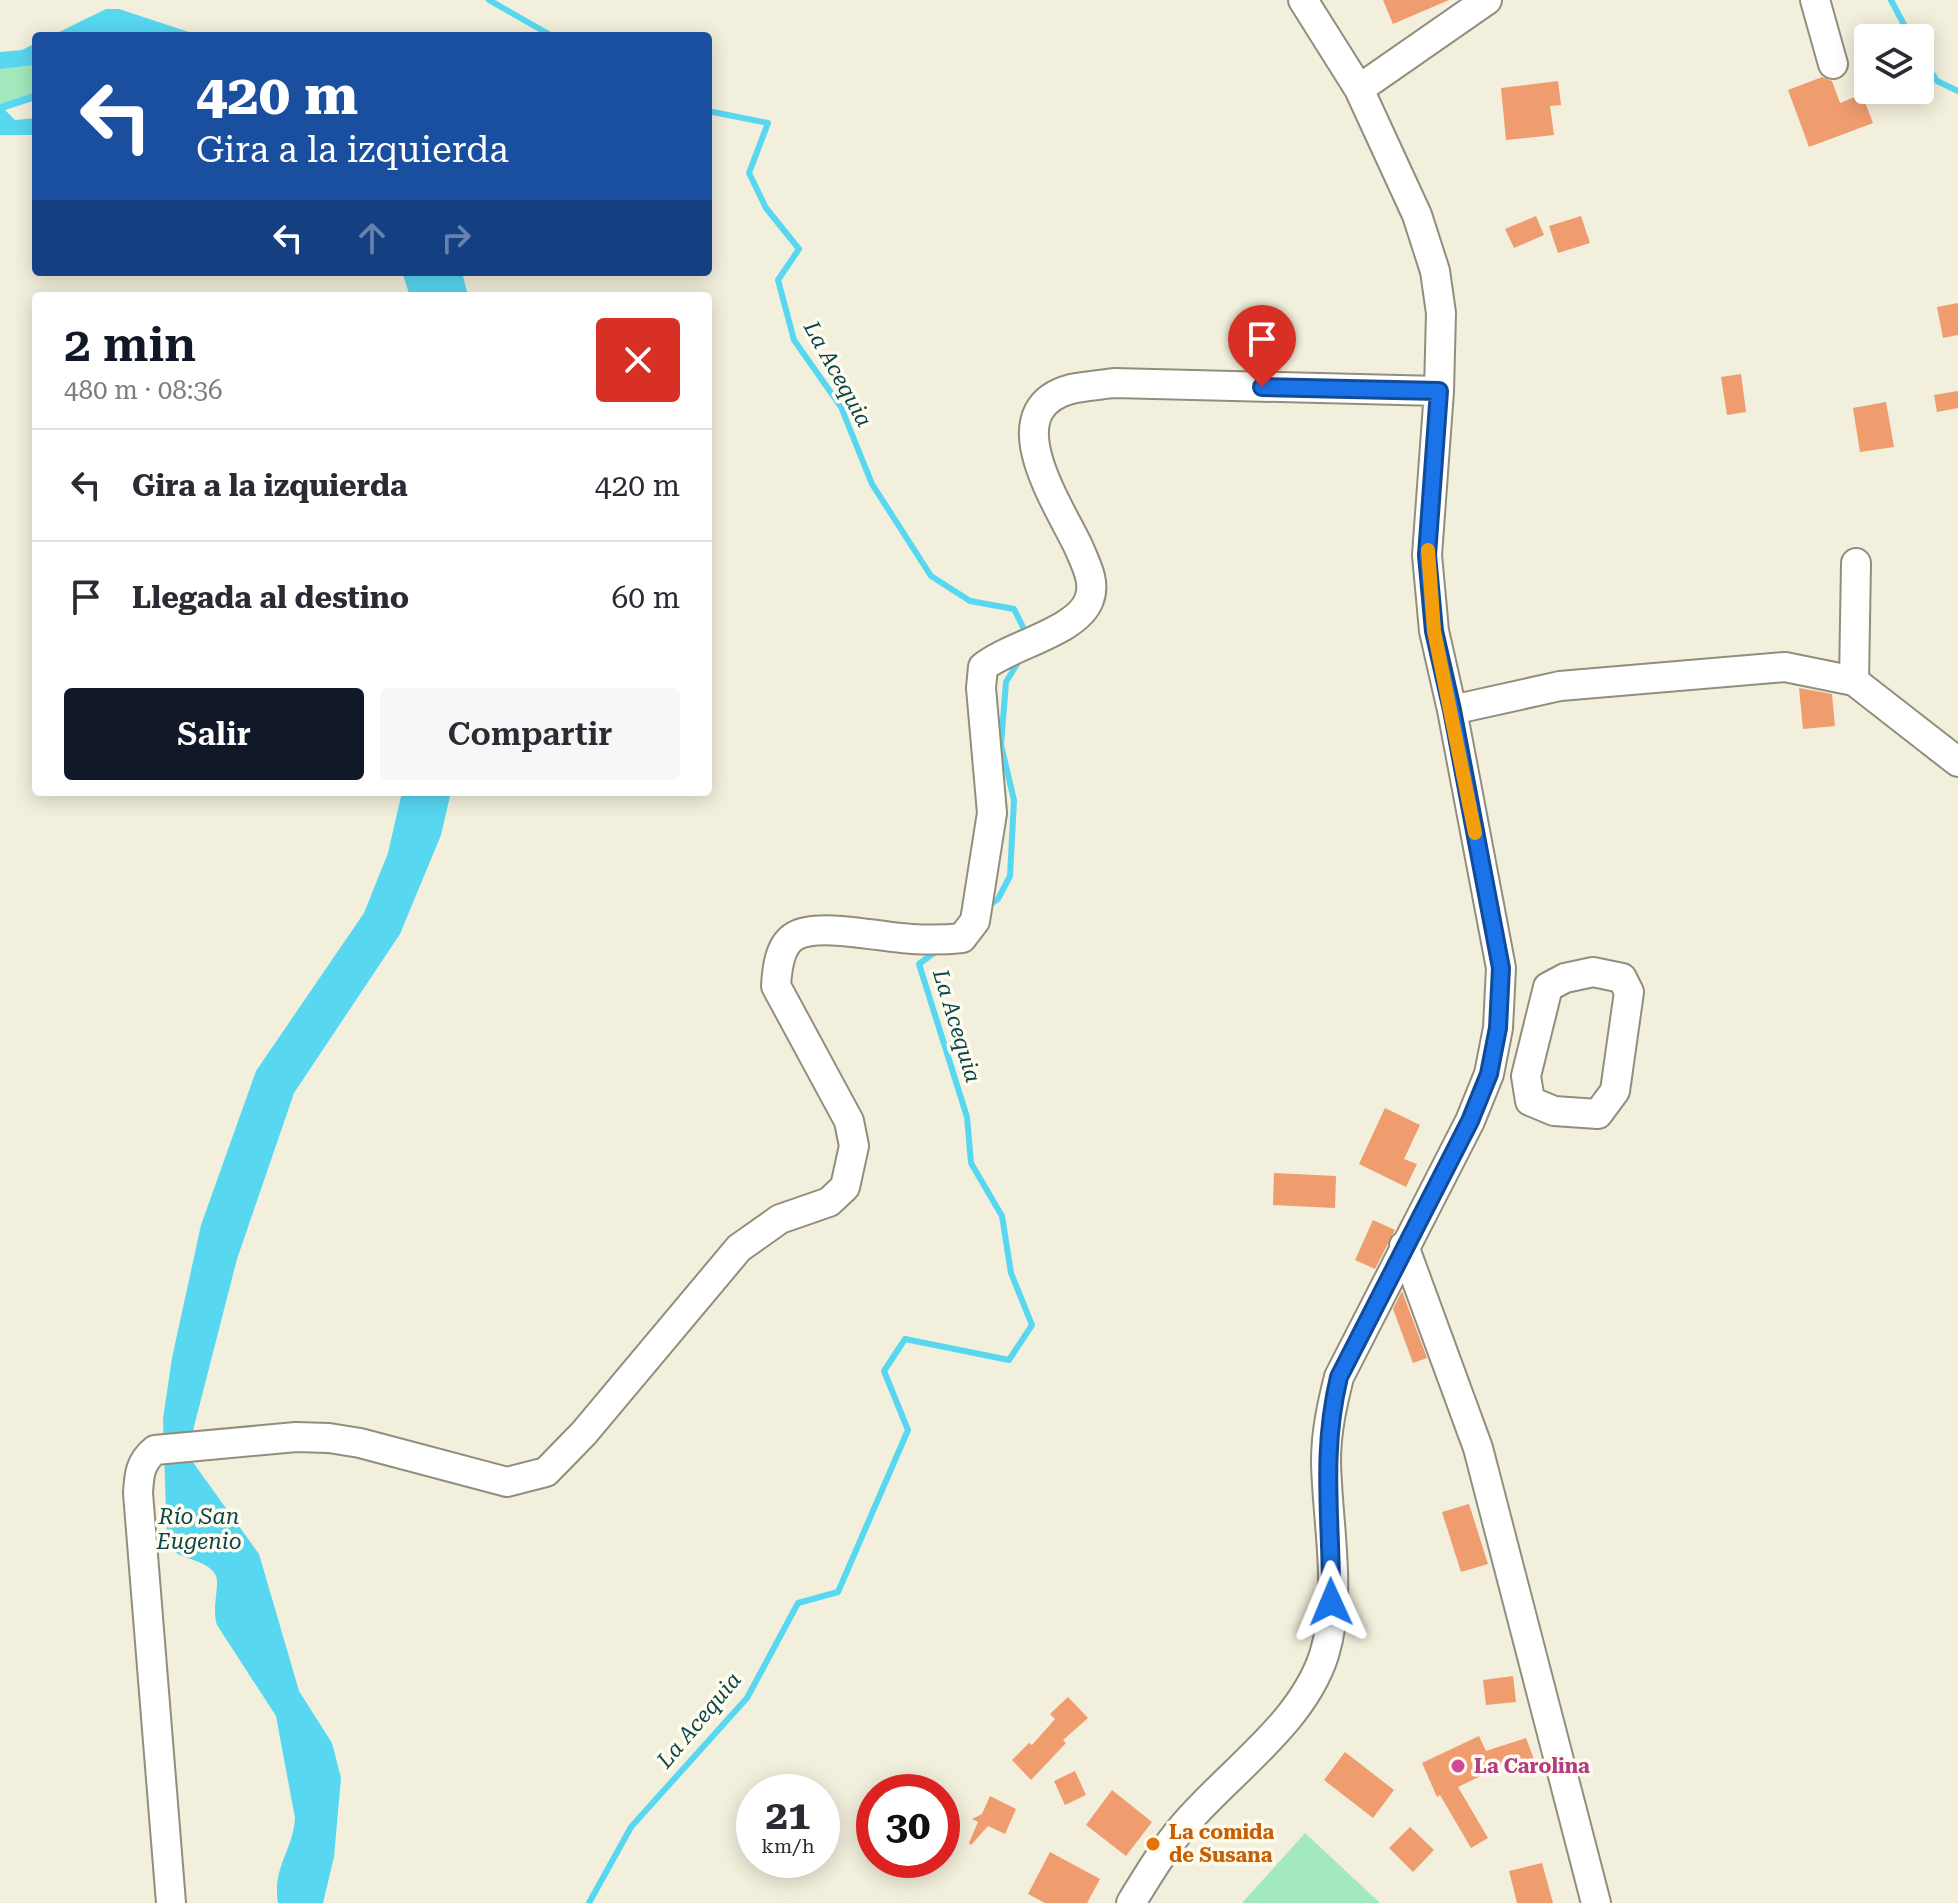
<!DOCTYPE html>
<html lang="es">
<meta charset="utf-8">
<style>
body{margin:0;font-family:"Roboto Serif",serif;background:#f7f7f7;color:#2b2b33;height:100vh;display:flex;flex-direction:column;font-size:30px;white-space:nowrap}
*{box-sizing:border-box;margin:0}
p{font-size:26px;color:#7c7c81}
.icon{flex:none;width:44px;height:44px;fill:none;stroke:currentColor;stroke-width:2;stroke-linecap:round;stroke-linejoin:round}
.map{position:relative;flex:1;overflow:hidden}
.side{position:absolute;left:32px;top:292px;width:680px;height:504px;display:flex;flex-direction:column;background:#fff;border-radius:8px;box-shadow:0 4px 20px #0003}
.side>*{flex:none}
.guide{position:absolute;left:32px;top:32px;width:680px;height:244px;border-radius:8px;box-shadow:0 4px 20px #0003;background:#1a4fa0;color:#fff;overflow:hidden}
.fabs{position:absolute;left:1854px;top:24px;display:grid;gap:16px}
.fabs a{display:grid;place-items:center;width:80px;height:80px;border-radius:8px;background:#fff;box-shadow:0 4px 20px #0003;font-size:40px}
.speed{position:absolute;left:736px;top:1774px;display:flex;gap:16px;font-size:40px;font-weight:700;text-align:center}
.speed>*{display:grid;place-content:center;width:104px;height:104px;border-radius:50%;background:#fff;box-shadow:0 4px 20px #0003;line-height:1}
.speed small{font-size:20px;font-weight:400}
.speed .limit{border:12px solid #d22;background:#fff;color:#111}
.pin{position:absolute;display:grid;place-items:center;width:68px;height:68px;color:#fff;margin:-82px -34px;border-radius:50% 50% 50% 0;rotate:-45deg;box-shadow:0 0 8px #0007}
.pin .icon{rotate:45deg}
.me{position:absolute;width:88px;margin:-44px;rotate:359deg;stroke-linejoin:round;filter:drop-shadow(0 0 6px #0008)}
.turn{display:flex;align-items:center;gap:28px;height:168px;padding:0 32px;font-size:36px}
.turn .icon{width:104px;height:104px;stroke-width:2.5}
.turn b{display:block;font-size:56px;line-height:68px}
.lanes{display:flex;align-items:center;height:76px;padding:0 32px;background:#0003;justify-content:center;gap:40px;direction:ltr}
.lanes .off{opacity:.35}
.round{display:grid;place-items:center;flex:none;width:84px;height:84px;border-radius:8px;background:#f7f7f7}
.head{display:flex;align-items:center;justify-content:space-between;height:136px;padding:0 32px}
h1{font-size:48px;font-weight:600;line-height:60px;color:#111827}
.cta{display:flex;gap:16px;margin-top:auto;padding:16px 32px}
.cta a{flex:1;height:92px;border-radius:8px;background:#111827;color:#fff;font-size:32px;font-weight:600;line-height:92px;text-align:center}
.cta a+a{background:#f7f7f7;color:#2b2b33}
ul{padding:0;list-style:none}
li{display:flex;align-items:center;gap:24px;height:112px;padding:0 32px;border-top:2px solid #e1e1e2}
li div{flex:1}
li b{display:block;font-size:30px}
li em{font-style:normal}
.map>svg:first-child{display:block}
.green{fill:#a2e9be}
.water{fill:#58d7f1}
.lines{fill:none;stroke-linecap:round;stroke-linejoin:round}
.stream{stroke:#58d7f1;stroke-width:6}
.building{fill:#ef9c6f}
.minor-casing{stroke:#918e7d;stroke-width:32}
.minor{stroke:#fff;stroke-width:28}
.route-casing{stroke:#114b97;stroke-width:20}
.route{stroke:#1a73e8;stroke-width:14}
.slow{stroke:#f59e0b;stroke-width:14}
.hotel-dot{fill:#d1479c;stroke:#fffced;stroke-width:3}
.food-dot{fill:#e8710a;stroke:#fffced;stroke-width:3}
.labels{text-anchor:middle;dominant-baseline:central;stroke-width:7;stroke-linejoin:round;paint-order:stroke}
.hotel-label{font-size:20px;font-weight:bold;fill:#b23c85;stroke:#fffced;text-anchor:start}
.food-label{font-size:20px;font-weight:bold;fill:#c56008;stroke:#fffced;text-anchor:start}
.water-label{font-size:22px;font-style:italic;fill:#0a454f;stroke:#fffced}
</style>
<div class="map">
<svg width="1958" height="1903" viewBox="0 0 1958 1903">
<rect width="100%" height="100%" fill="#f2efdc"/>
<!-- green -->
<path class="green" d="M36,65V92L0,104V69Z
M1305,1833L1380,1903H1242Z"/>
<!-- water -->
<path class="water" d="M106,9H119L201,36L110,32L104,36H51Z
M36,43V65L0,69V52L22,50Z
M36,92V100L5,110L15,120L36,118V135H0V104Z
M402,272H462L468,296H410Z
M402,792H451L441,835L400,934L294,1093L237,1259L187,1454L259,1554L299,1691L332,1743L341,1778L334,1857L323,1903H278C272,1867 293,1851 295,1818L276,1716L217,1625C211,1608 221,1582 215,1574C204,1557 177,1561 167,1544L163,1419L172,1358L201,1225L256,1071L364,913L388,853Z"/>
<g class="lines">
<!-- stream -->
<path class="stream" d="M489,0L552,36
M1891,0L1911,38
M1920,56L1937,81L1958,91
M708,111L768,123L749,173L766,208L799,249L778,280L794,340L841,407L872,484L931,576L970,601L1014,609L1027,635
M988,906L998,899L1010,876L1014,800L1001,745L1006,682L1020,659
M589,1903L631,1827L747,1698L798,1603L838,1592L908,1430L884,1371L905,1339L1009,1360L1032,1325L1011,1273L1002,1216L971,1163L967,1117L919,964L939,949"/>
</g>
<!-- building -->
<path class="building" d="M1383,0H1449L1393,24Z
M1822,77L1832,81L1840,103L1862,94L1873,123L1809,147L1788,90Z
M1558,81L1561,105L1550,106L1554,135L1506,140L1501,88Z
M1536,216L1544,235L1514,248L1505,229Z
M1581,216L1590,243L1558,253L1549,226Z
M1958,303V335L1943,338L1937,307Z
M1741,374L1746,412L1727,415L1721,377Z
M1958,391V408L1937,412L1934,395Z
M1886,402L1894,447L1860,452L1853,408Z
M1799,688L1832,694L1835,726L1803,729Z
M1385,1108L1420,1125L1404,1159L1417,1164L1406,1187L1359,1164Z
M1274,1173L1336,1176L1335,1208L1273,1205Z
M1373,1220L1395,1230L1375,1269L1355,1260Z
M1402,1291L1427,1358L1413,1363L1393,1309Z
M1469,1504L1488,1564L1461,1572L1442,1512Z
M1513,1676L1516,1702L1486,1705L1483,1680Z
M1068,1697L1088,1718L1063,1740L1066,1743L1031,1780L1012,1760L1029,1743L1032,1745L1055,1719L1050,1714Z
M1479,1736L1486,1751L1526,1738L1535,1762L1513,1769L1510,1762L1458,1787L1488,1838L1471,1848L1440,1795L1437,1797L1422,1763Z
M1345,1752L1394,1790L1373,1818L1324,1780Z
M1075,1771L1086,1795L1065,1805L1054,1781Z
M1112,1790L1152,1822L1126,1856L1086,1825Z
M990,1796L1016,1809L1005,1834L988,1826L971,1845L969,1843L978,1822L972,1819L982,1814Z
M1410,1827L1434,1850L1413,1872L1389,1848Z
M1050,1852L1100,1879L1087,1903H1045L1028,1894Z
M1542,1863L1553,1903H1517L1509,1871Z"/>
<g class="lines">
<defs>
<path id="minor" d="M1815,0L1833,64
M1359,89L1487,0
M1854,681L1856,563
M1452,710L1560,686L1785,667L1854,681L1958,762
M1593,972L1622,978L1629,992L1615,1091L1598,1114L1554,1111L1530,1101L1526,1076L1548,987L1565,978Z
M1404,1246L1478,1448L1596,1903
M171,1903L138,1493C139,1475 140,1462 155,1450L296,1437L329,1438L360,1443L507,1482L546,1472L584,1433L739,1248L780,1219L829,1202L845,1187L854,1146L849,1121L776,986C777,970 779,945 795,936C819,922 884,938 912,939C929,940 945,940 962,938L975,921L992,813L981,688L983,667C1010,645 1077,632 1089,600C1096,582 1086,565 1079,548C1059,505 993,410 1071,389C1085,386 1100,385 1114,383L1439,391
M1131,1903C1148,1875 1165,1847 1186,1823C1232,1770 1302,1723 1324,1655C1343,1594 1327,1523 1326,1461C1326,1432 1332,1405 1339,1377L1470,1121L1489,1074L1498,1028L1501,968L1452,710L1434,631L1427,555L1439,391L1441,313L1435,271L1417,215L1359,89L1303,0"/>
</defs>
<!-- minor casing -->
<use href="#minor" class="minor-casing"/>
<!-- minor -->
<use href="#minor" class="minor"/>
</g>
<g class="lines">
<defs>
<path id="route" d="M1262,387L1439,391L1427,555L1434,631L1452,710L1501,968L1498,1028L1489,1074L1470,1121L1339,1377C1320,1456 1332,1522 1331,1602"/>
</defs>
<!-- route casing -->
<use href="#route" class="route-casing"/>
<!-- route -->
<use href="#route" class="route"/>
<!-- slow -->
<path class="slow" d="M1428,550L1434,631L1475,833"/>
</g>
<!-- markers -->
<circle class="hotel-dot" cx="1458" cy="1766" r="8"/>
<circle class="food-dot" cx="1153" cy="1844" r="8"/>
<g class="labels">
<!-- hotel labels -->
<g class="hotel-label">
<text x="1474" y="1766">La Carolina</text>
</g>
<!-- food labels -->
<g class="food-label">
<text x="1169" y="1832">La comida<tspan x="1169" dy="23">de Susana</tspan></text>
</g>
<!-- water labels -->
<g class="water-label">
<text transform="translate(838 374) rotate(61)">La Acequia</text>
<text transform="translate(957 1026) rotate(73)">La Acequia</text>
<text x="199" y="1516">Río San<tspan x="199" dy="25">Eugenio</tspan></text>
<text transform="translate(699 1720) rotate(-50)">La Acequia</text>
</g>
</g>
</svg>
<div class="fabs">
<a><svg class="icon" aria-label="layers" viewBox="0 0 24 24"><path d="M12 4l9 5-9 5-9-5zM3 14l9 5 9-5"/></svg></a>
</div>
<div class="speed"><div>21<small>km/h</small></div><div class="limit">30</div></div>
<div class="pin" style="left:1262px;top:387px;background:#d93025"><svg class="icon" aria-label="arrive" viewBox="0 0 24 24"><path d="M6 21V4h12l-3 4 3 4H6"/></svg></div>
<svg class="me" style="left:1331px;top:1602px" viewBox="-20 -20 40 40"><path d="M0-17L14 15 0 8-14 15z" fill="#1a73e8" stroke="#fff" stroke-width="4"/></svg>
<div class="guide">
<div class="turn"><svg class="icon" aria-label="left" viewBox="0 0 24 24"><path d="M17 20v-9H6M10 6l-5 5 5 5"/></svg><div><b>420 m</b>Gira a la izquierda</div></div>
<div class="lanes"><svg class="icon" aria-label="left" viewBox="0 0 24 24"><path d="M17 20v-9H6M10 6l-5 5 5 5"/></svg><svg class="icon off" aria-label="ahead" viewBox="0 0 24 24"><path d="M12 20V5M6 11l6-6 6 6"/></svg><svg class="icon off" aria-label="right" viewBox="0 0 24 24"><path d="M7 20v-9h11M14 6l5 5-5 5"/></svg></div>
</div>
<section class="side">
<div class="head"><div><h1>2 min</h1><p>480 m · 08:36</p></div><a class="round" style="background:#d93025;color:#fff"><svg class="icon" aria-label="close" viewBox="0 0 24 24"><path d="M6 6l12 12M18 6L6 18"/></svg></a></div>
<ul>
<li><svg class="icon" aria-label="left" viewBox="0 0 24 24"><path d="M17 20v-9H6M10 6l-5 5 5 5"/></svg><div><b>Gira a la izquierda</b></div><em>420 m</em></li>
<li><svg class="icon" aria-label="arrive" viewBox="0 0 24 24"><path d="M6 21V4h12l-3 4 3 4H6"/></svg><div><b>Llegada al destino</b></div><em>60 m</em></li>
</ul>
<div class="cta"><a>Salir</a><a>Compartir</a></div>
</section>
</div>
